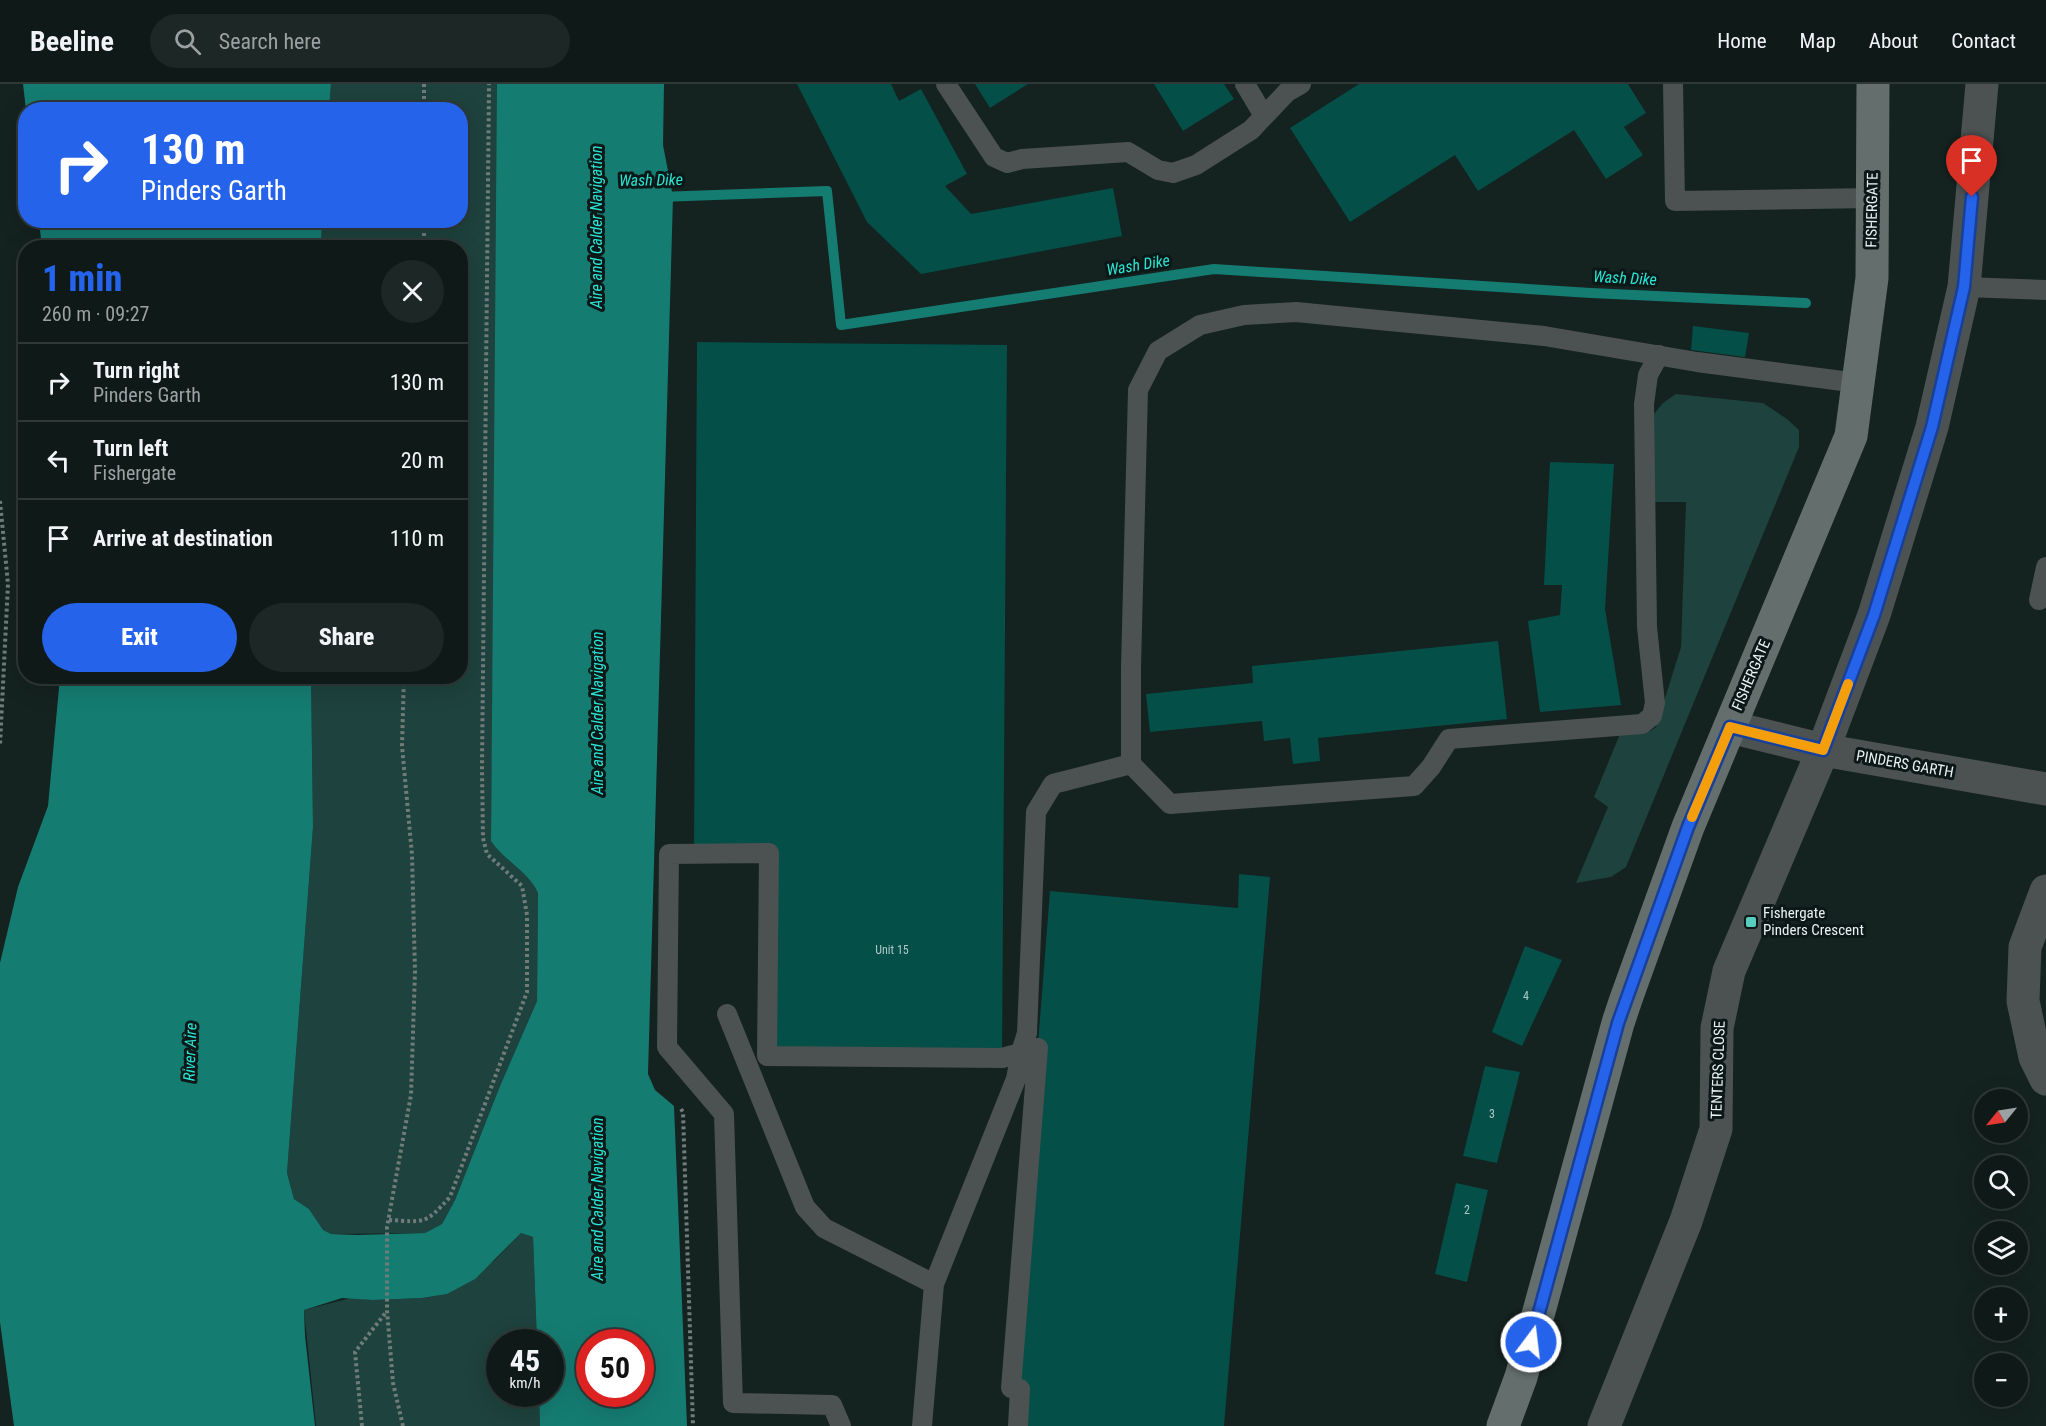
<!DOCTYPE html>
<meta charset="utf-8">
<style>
body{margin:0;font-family:"Roboto Condensed",sans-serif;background:#1d2725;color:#f1f3f6;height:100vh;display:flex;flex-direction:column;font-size:22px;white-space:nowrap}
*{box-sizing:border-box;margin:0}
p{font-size:20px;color:#9ba1a2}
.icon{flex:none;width:33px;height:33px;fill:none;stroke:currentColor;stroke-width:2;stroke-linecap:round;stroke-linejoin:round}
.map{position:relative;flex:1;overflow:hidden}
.details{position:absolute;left:18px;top:156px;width:450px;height:444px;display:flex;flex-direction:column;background:#0f1a18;border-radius:24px;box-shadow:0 6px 24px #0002,0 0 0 2px #2f3837}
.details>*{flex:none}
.banner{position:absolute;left:18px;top:18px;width:450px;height:126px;border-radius:24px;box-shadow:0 6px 24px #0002,0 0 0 2px #2f3837;background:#2563eb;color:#fff;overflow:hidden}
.needle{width:39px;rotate:240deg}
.fabs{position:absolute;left:1974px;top:1005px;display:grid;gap:12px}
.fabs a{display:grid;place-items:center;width:54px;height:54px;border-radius:50%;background:#0f1a18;box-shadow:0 6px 24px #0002,0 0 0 2px #2f3837;font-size:30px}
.speed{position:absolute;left:486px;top:1245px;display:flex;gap:12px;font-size:30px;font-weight:700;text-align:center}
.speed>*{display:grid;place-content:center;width:78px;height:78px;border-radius:50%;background:#0f1a18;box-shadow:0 6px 24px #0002,0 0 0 2px #2f3837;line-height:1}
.speed small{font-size:15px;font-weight:400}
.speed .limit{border:9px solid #d22;background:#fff;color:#111}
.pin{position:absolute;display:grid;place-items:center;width:51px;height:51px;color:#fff;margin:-62px -26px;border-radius:50% 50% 50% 0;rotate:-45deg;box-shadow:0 0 6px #0007}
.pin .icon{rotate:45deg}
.me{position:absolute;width:66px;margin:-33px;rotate:15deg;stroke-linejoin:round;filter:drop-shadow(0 0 4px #0008)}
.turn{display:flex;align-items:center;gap:21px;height:126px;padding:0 24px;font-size:27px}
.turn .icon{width:78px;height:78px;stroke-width:2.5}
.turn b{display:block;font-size:42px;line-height:51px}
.round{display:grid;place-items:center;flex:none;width:63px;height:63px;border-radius:32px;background:#1d2725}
.headline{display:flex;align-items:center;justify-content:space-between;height:102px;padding:0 24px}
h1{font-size:36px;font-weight:800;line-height:45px;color:#2563eb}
.button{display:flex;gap:12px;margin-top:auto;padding:12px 24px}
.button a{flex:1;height:69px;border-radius:36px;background:#2563eb;color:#fff;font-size:24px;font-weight:800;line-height:69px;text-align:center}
.button a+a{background:#1d2725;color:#f1f3f6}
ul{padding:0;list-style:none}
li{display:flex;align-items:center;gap:18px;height:78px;padding:0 24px;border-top:2px solid #2f3837}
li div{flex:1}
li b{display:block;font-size:22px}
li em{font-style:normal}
header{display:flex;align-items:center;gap:36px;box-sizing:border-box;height:84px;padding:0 30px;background:#0f1a18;border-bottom:2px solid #2f3837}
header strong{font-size:28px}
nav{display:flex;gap:33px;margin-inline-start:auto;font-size:21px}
.search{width:420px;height:54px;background:#1d2725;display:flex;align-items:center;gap:15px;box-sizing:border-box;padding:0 21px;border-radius:33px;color:#9ba1a2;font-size:22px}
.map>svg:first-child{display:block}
.green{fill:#1e423d}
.water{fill:#157c72;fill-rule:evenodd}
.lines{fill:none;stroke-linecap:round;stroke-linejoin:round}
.stream{stroke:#157c72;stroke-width:10}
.building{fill:#044f48}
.path{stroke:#707c7a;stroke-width:4;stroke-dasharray:3 3;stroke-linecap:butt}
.lane{stroke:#4b5251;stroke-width:20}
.street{stroke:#4b5251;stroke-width:33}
.secondary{stroke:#646f6d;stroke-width:33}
.route-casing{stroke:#184099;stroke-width:15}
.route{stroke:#2563eb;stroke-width:10}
.slow{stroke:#f59e0b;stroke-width:10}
.poi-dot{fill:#58cec0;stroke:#0b1817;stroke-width:2}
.labels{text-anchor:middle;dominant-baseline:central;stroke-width:6;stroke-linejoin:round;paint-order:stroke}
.number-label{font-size:12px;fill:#b0c9c7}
.street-label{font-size:15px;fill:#e9f2f1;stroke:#0b1817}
.poi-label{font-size:15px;fill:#e9f2f1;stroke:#0b1817;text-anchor:start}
.water-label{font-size:16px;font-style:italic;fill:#2be5d4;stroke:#0b1817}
</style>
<header>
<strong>Beeline</strong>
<div class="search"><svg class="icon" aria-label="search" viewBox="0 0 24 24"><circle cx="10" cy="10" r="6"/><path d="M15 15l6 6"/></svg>Search here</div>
<nav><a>Home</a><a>Map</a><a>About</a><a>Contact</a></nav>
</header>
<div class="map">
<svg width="2046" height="1342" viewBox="0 0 2046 1342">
<rect width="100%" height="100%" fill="#142220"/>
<!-- green -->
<path class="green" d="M331,0H500L491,757C504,777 528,787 538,809L537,917L500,1002L455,1116L442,1140L425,1149L331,1150L323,1147L309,1125L294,1115L287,1089L313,743L311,593L460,592V164L321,163L322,137L460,136V26L329,25Z
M1676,310L1763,319L1787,335L1799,346V363L1626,783L1611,793L1576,799L1608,723L1594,713L1622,645L1650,647L1656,643L1681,563L1686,418H1652L1649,336L1663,319Z
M521,1149L533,1153L537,1258H500V1310H539L540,1342H316L304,1226L351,1214L373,1216L422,1214L447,1210L495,1176Z"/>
<!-- water -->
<path class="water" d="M23,0H331L329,25L26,26Z
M497,0H664L663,61L673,113L648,990L655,1006L674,1022L687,1342H540L539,1310H550V1258H537L533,1153L521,1149L475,1195L447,1210L422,1214L373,1216L342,1214L304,1226L305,1252L315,1342H14L0,1238V879L18,803L48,722L60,593H311L313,743L287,1089L294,1115L309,1125L323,1146L331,1150L357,1151L425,1149L442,1140L455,1116L500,1002L537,917L538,809C528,787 504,777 491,757ZM590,1258H640V1310H590Z
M39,137H322L321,163H42Z"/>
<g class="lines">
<!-- stream -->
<path class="stream" d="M659,113L827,107L841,241L1214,185L1591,209L1806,219"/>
</g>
<!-- building -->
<path class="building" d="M797,0H891L899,17L921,5L967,90L945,102L971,130L1113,104L1122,152L921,190L867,138Z
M975,0H1028L990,24Z
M1154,0H1224L1234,15L1183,47Z
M1359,0H1628L1646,29L1624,43L1643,71L1606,95L1574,46L1478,107L1455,71L1350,138L1290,44Z
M1693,242L1749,249L1745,273L1691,266Z
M697,258L1007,261L1002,974L767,972L769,769L694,768Z
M1550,378L1614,380L1605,525L1621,621L1540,628L1528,537L1560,531L1562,501H1544Z
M1498,557L1507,635L1318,654L1320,677L1293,680L1290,654L1264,657L1262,637L1150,648L1146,610L1253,599L1252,582Z
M1239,790L1270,793L1224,1342H1010L1011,1304L1050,807L1238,824Z
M1525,862L1562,876L1522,962L1492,948Z
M1485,982L1520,988L1497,1079L1463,1072Z
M1456,1099L1488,1106L1467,1198L1435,1190Z"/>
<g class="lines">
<!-- path -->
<path class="path" d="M424,0V26
M424,164V136
M0,417L8,500L0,661
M681,1025L683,1028L693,1342
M389,1136C426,1138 424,1141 450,1113L527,908V831L522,802L487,770L483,754L482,684L489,0
M362,1342L355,1268L387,1227
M403,1342L393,1299L387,1226V1143L411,1011L415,887L412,771L402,662L404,592"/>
<!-- lane -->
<path class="lane" d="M946,0L994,73L1007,79L1022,75L1128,68L1158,86L1173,89L1196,81L1251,46L1287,8L1301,0
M1245,0L1264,32
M1673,0L1675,117L1872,114
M1964,203L2046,206
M1659,271L1648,291L1644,320L1647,543L1655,619L1652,632L1642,640L1449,655L1431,683L1414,702L1170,720L1131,680V583L1138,306L1158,267L1200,241L1244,231L1296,228L1544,252L1697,278L1858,299
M2039,516L2046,483
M727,930L805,1123L824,1144L934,1200
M841,1342L832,1321L733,1319L724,1030L667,963L669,770L769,769L767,972L1002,974L1038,964L1011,1304L1020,1305L1018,1342
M922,1342L934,1200L1016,995L1021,968L1027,949L1036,728L1053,700L1131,680"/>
<!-- street -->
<path class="street" d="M1730,643L1823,666L2046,705
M2046,807L2025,863L2023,917L2035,973L2046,995
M1604,1342L1686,1137L1716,1045L1717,944L1729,887L1823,666L1874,531L1932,343L1964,203L1982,0"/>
<!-- secondary -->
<path class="secondary" d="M1503,1342L1521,1293L1618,939L1626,915L1688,743L1851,352L1872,194L1873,0"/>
</g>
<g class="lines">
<defs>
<path id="route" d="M1531,1258L1618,939L1688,743L1730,643L1823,666L1874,531L1932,343L1964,203L1972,113"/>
</defs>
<!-- route casing -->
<use href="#route" class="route-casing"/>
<!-- route -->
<use href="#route" class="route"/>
<!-- slow -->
<path class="slow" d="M1692,733L1730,643L1823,666L1848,600"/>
</g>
<!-- markers -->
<rect class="poi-dot" x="1745" y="832" width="12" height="12" rx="3"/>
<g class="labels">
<!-- number labels -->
<g class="number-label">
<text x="892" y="866">Unit 15</text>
<text x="1526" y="912">4</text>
<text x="1492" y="1030">3</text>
<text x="1467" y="1126">2</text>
</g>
<!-- street labels -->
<g class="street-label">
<text transform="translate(1872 126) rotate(-89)">FISHERGATE</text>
<text transform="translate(1751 591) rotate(-67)">FISHERGATE</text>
<text transform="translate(1905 680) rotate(10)">PINDERS GARTH</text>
<text transform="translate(1718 986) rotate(-88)">TENTERS CLOSE</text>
</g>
<!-- poi labels -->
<g class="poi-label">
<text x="1763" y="829">Fishergate<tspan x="1763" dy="17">Pinders Crescent</tspan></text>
</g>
<!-- water labels -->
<g class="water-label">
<text transform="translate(651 96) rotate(-1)">Wash Dike</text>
<text transform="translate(596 143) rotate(-90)">Aire and Calder Navigation</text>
<text transform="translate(1138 181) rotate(-9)">Wash Dike</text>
<text transform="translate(1625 194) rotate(3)">Wash Dike</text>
<text transform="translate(597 629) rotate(-90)">Aire and Calder Navigation</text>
<text transform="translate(190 968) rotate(-88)">River Aire</text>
<text transform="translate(597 1115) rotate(-90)">Aire and Calder Navigation</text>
</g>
</g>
</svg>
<div class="fabs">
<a><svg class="needle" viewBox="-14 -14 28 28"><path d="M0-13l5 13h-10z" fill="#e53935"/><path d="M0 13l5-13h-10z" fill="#9ba1a2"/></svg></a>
<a><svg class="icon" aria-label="search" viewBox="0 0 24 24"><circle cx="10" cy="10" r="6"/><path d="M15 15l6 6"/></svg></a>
<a><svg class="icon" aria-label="layers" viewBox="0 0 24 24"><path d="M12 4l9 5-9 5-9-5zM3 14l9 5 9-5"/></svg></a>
<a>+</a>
<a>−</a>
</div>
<div class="speed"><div>45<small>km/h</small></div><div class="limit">50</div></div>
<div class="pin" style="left:1972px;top:113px;background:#d93025"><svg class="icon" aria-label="arrive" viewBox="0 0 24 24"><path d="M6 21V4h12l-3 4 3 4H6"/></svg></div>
<svg class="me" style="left:1531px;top:1258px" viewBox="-20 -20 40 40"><circle r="17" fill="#2563eb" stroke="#fff" stroke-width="3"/><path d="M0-11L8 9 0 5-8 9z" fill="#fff"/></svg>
<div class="banner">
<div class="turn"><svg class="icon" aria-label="right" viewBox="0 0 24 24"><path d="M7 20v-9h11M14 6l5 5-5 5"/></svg><div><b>130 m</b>Pinders Garth</div></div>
</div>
<section class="details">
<div class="headline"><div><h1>1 min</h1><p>260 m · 09:27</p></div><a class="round"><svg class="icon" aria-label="close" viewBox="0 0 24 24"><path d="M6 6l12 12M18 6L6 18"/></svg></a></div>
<ul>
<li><svg class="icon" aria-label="right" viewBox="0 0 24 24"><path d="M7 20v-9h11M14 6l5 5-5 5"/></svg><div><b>Turn right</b><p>Pinders Garth</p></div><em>130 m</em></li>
<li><svg class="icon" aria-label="left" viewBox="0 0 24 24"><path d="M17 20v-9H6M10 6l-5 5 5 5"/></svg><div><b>Turn left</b><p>Fishergate</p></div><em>20 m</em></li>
<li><svg class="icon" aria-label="arrive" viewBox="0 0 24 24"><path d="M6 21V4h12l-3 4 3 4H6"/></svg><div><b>Arrive at destination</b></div><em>110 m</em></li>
</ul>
<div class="button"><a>Exit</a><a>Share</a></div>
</section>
</div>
